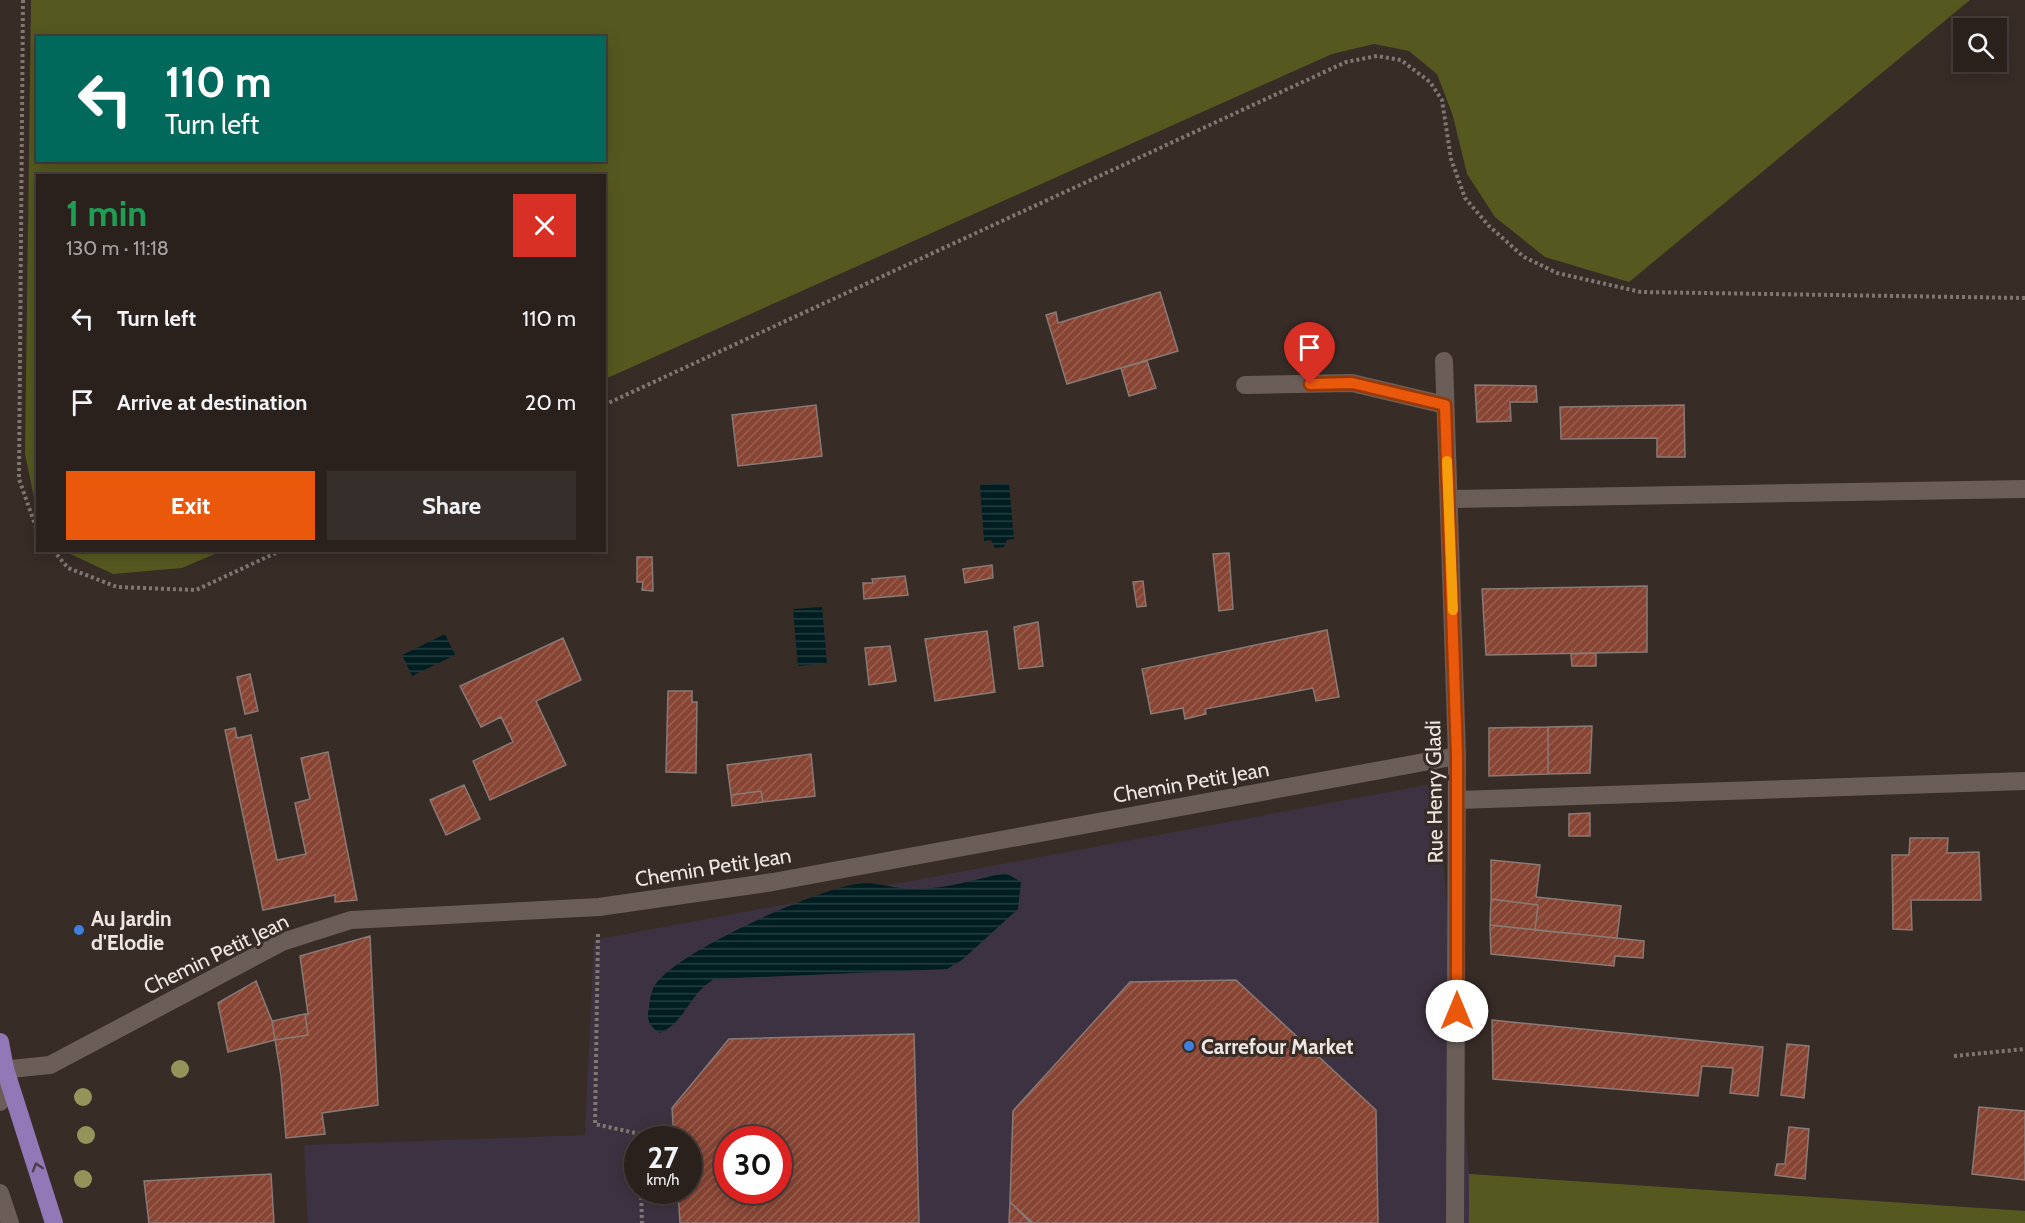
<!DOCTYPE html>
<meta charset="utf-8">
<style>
body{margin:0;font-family:Cabin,sans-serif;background:#362e2a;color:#f1f3f6;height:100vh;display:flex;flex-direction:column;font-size:22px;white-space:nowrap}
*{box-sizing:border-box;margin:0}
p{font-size:20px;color:#a5a3a4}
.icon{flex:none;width:33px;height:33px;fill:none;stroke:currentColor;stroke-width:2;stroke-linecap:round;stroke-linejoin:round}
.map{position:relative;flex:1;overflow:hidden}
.details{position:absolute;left:36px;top:174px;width:570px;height:378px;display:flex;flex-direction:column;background:#2a211d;border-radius:0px;box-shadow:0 3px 15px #0003,0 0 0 2px #463e3b}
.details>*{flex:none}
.top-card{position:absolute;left:36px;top:36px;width:570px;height:126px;border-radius:0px;box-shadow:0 3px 15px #0003,0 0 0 2px #463e3b;background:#00695c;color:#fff;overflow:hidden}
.fabs{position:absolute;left:1953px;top:18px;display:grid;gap:12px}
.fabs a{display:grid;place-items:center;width:54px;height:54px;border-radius:0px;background:#2a211d;box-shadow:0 3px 15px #0003,0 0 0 2px #463e3b;font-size:30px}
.speed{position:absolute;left:624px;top:1126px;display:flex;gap:12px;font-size:30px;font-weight:700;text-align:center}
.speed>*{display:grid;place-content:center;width:78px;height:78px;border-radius:50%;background:#2a211d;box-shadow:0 3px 15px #0003,0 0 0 2px #463e3b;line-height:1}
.speed small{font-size:15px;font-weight:400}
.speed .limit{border:9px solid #d22;background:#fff;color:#111}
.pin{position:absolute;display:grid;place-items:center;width:51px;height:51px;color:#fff;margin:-62px -26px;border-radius:50% 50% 50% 0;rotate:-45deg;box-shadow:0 0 6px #0007}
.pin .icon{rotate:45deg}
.me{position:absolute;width:66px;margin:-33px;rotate:0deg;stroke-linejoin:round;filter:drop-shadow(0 0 4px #0008)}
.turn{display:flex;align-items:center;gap:21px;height:126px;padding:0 30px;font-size:27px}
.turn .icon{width:78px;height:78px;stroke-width:2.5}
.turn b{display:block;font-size:42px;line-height:51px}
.round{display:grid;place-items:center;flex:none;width:63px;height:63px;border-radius:0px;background:#362e2a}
.head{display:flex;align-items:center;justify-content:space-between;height:102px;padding:0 30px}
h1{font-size:36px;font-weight:700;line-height:45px;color:#1e9e55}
.button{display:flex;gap:12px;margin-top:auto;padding:12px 30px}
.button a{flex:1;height:69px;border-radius:0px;background:#ea580c;color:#fff;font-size:24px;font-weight:700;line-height:69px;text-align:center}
.button a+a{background:#362e2a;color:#f1f3f6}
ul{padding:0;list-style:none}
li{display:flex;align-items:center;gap:18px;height:84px;padding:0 30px}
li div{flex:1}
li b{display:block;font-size:22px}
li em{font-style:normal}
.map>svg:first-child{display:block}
.commercial{fill:#3d3241;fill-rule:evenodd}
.green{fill:#555920;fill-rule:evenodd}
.water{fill:url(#water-rules)}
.building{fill:url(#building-hatch);stroke:#897a76;stroke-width:1.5;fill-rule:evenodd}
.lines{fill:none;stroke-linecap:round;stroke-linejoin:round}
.path{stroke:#817672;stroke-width:4;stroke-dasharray:3 3;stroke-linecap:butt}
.minor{stroke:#6b5e58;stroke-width:18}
.major{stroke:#9278b7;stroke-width:18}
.tree{fill:#94945a}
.oneway{stroke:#4e3f4b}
.route-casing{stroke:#983908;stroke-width:15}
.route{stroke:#ea580c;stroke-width:10}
.slow{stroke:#f59e0b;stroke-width:10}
.shop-dot{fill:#3f7fe0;stroke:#382c27;stroke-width:2}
.labels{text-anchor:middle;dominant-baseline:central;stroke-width:6;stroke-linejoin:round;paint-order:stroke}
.street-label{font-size:21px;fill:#eee6e2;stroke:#382c27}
.poi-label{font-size:21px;font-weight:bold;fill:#eee6e2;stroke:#382c27;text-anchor:start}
</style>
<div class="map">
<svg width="2025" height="1223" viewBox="0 0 2025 1223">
<defs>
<pattern id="water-rules" width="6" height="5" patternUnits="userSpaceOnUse" patternTransform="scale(1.5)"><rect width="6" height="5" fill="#001e21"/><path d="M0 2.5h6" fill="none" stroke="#263f41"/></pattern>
<pattern id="building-hatch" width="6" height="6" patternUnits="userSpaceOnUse" patternTransform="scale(1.5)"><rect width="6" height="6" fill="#884534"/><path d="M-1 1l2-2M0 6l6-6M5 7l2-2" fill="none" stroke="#996051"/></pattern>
</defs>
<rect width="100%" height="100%" fill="#382c27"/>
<!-- commercial -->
<path class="commercial" d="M1437,783L1469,1174V1223H308L304,1145L585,1135L594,940ZM638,1140H688V1191H638ZM728,1140H778V1191H728Z"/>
<!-- green -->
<path class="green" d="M31,0H1970L1629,282L1545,257L1495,217L1467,174L1453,116L1437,74L1409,51L1374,44L1332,54L605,379L604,176H38L37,512L25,454ZM38,38H604V160H38Z
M64,551H222L182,568L113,574Z
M1469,1174L2025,1211V1223H1469Z"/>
<!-- water -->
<path class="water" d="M1009,483L1014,539L1007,540L1004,547L995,548L991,540L984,541L980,485Z
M822,607L827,663L798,666L793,609Z
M445,634L455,655L412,676L402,655Z
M1006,873L1021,882L1018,909L962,960L947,969L714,979C688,995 686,1021 660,1033C649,1026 646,1020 649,1007C650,1000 651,991 655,985C676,952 817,889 857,884C875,881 894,889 912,889C944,890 975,879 1006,873Z"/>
<!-- building -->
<path class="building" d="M1160,292L1178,351L1067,384L1046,315L1056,312L1058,323Z
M1147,361L1156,388L1129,396L1121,368Z
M1475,385L1536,386L1537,402H1510L1511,421L1477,422Z
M816,405L822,456L738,466L732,415Z
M1684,405L1685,457H1657V438L1561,439L1560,407Z
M1229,553L1233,609L1219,611L1213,554Z
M637,557H652L653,591L642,590L643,582H637Z
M992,565L993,578L965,583L963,569Z
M905,576L908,595L864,599L863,583H873L872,579Z
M1143,581L1146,606L1137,607L1133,582Z
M1647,586V652L1486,655L1482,589Z
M1038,622L1043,666L1019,669L1014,627Z
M1327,630L1339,697L1316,701L1313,688L1205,709L1206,714L1185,719L1183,708L1151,714L1142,669Z
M987,631L995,692L935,701L925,639Z
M563,638L581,680L536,701L566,765L490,800L473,761L513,742L501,717L481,727L460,686Z
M890,646L896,681L869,685L865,648Z
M1596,653V666H1572L1571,654Z
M250,674L258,711L245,714L237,677Z
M668,691H692V702H697L696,773L666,772Z
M1592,726L1590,773L1548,774V727Z
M1548,727V774L1489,776V728Z
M235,728L237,738L251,735L277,860L306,854L295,803L310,799L301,758L328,752L357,900L335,902V895L263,910L225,730Z
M811,754L815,796L763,802L761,791L731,795L727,765Z
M464,785L480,819L446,835L430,800Z
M761,791L763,802L732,806L731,795Z
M1590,813V836H1569V814Z
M1910,838H1948L1947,853L1979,852L1981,900H1911L1912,930L1893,929L1892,855H1909Z
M1491,860L1540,865L1536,897L1621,906L1617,938L1535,930L1538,905L1491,899Z
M1491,899L1538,905L1535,930L1490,925Z
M1490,925L1644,941L1643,958L1615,956L1614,966L1491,954Z
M370,936L378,1105L322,1113L325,1134L286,1138L281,1076L275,1040L308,1035L305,1014H308L300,956Z
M1236,980L1376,1110L1378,1223H1031L1010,1202L1013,1111L1130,982Z
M256,981L272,1021L275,1040L228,1052L218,1003Z
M305,1014L308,1035L275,1040L272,1021Z
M1492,1020L1763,1047L1758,1096L1730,1093L1733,1068L1702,1066L1698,1096L1493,1079Z
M914,1034L919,1223H680L678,1191H688V1140H674L672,1108L729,1039ZM728,1140H778V1191H728Z
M1787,1044L1809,1046L1804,1098L1781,1095Z
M1979,1107L2025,1111V1180L1972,1174Z
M1789,1127L1809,1129L1805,1179L1775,1175L1777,1164H1785Z
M271,1174L274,1223H149L144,1181Z
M1010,1202L1032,1222L1031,1223H1009Z"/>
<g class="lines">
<!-- path -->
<path class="path" d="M23,0L19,479L38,533
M604,405L1346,62L1377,56L1401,60L1430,82L1442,100L1451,159L1465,198L1489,226L1524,257L1557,273L1641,292L2025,298
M53,550L68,568L117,587L196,590L282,550
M598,934L595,1124L640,1134V1140
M1954,1056L2025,1049
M641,1191L642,1223"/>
<!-- minor -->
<path class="minor" d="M1444,361L1457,756L1455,1223
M1245,385L1352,383L1445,405
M1449,499L2025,489
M1458,800L2025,781
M0,1070L50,1065L282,942L351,920L599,907L773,882L1457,756
M0,1102L5,1069
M0,1193L10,1223"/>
<!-- major -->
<path class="major" d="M0,1042L5,1069L54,1223"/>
</g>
<!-- trees -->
<g class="tree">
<circle cx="180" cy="1069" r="9"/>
<circle cx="83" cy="1097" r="9"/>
<circle cx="86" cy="1135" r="9"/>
<circle cx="83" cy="1179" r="9"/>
</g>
<!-- one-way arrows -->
<defs><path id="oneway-chevron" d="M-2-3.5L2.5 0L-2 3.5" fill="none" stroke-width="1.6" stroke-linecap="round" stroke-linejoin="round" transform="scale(1.5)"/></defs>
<use class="oneway" href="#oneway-chevron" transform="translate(37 1167) rotate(-107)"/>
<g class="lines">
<defs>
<path id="route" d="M1310,384L1352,383L1445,405L1457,756V1011"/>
</defs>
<!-- route casing -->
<use href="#route" class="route-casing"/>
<!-- route -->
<use href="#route" class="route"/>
<!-- slow -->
<path class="slow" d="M1447,461L1453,610"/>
</g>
<!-- markers -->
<g class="shop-dot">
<circle cx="79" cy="930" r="6"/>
<circle cx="1189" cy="1046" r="6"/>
</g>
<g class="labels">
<!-- street labels -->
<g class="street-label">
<text transform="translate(1191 782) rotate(-10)">Chemin Petit Jean</text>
<text transform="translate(1434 792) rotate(-91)">Rue Henry Gladi</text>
<text transform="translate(713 867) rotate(-9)">Chemin Petit Jean</text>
<text transform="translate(216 954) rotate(-26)">Chemin Petit Jean</text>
</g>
<!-- poi labels -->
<g class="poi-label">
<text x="91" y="918">Au Jardin<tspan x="91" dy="24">d'Elodie</tspan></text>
<text x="1201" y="1046">Carrefour Market</text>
</g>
</g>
</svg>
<div class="fabs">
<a><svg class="icon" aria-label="search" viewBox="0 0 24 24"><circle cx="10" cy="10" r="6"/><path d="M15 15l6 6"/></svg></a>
</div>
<div class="speed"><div>27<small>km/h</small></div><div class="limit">30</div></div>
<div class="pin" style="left:1310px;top:384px;background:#d93025"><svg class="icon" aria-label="arrive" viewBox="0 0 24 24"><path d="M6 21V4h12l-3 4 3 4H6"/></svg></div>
<svg class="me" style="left:1457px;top:1011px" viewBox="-20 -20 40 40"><circle r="19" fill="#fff"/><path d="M0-13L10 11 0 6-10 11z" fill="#ea580c"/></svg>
<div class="top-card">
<div class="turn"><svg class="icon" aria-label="left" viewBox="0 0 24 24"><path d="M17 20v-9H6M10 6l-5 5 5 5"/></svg><div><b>110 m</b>Turn left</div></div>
</div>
<section class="details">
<div class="head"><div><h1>1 min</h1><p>130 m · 11:18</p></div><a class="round" style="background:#d93025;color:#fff"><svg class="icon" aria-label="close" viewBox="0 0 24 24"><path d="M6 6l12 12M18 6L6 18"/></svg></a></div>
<ul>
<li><svg class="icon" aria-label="left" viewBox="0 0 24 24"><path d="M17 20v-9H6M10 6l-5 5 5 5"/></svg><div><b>Turn left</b></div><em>110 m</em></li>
<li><svg class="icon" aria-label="arrive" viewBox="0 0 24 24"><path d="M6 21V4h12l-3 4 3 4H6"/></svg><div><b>Arrive at destination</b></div><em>20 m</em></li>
</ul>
<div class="button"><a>Exit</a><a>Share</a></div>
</section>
</div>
